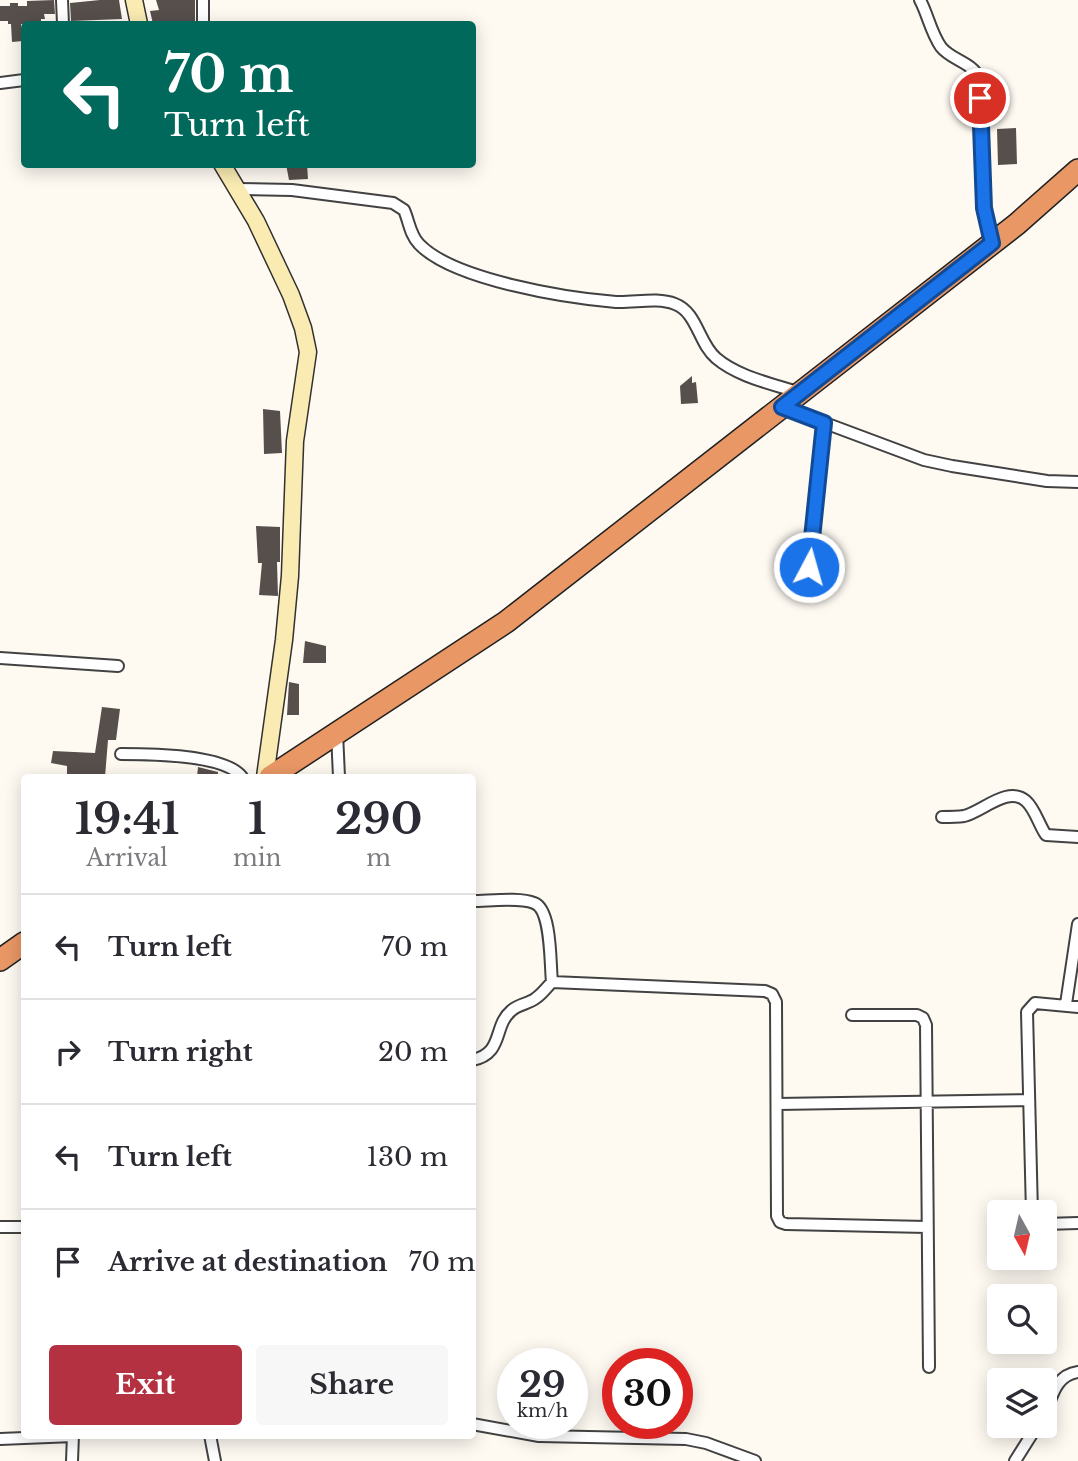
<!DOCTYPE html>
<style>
body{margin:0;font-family:"Libre Baskerville",serif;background:#f7f7f7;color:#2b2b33;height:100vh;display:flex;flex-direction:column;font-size:26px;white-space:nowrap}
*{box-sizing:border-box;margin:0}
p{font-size:23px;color:#7c7c81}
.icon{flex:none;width:38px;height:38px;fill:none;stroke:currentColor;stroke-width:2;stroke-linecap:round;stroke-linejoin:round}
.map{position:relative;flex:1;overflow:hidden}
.sheet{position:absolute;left:21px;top:774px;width:455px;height:665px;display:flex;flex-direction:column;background:#fff;border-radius:7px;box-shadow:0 4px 18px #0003}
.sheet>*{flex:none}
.hud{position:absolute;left:21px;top:21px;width:455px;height:147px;border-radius:7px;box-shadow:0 4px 18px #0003;background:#00695c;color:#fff;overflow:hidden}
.needle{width:46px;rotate:172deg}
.fabs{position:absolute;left:987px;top:1200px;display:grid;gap:14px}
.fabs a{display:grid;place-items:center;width:70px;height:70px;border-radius:7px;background:#fff;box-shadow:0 4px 18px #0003;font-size:35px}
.speed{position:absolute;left:497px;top:1348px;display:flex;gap:14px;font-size:35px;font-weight:700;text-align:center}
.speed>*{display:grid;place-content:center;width:91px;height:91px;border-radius:50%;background:#fff;box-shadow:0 4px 18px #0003;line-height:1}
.speed small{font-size:18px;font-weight:400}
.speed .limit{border:10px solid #d22;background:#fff;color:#111}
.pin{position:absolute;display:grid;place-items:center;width:60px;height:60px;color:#fff;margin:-30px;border:4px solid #fff;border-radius:50%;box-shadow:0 2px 7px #0007}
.me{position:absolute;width:77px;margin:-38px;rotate:6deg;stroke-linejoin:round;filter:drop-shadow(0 0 5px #0008)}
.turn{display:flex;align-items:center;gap:24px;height:147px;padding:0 28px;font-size:32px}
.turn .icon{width:91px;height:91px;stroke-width:2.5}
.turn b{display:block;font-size:49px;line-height:60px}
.eta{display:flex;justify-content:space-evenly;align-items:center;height:119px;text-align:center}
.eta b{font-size:42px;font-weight:700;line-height:49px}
.button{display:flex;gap:14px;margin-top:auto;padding:14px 28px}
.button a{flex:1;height:80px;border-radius:7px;background:#b43142;color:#fff;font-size:28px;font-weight:700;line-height:80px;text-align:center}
.button a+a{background:#f7f7f7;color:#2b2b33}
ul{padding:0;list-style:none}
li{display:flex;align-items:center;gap:21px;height:105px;padding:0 28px;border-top:2px solid #e1e1e2}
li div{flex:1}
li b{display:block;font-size:26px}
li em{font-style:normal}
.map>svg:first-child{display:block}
.building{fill:#574f4c}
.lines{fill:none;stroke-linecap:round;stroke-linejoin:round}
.street-casing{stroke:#424242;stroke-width:14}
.secondary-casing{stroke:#313131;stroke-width:19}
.highway-casing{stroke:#202020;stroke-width:24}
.street{stroke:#fff;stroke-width:10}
.secondary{stroke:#f9ebb2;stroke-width:16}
.highway{stroke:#e99765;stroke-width:21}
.route-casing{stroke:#114b97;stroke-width:18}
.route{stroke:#1a73e8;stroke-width:12}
</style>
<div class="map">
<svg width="1078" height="1461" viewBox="0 0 1078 1461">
<rect width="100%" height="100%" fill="#fefaf2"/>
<!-- building -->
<path class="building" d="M54,0L55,14H44L45,19H41V24H21L23,41L12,42L11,24H8V21H0V6H10V3H18V6H27V1Z
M100,0H119L122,19L71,21L70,3Z
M156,0H195V23L153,24L150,11L159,10Z
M1016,128L1017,164L998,165L997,129Z
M286,164H307L308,179L289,180Z
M692,376V383L696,382L698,403L681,404L680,386Z
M263,409L280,411L282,453L264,454Z
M256,526L280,527V562H277L278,596L259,595L262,563H258Z
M305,641L326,646V663H303Z
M289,682L299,684V715H287Z
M102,707L120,709L116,740H108L105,777H67V766L51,763L53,751L95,753Z
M198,767L218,772V777H197Z"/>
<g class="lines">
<defs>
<path id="street" d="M62,0L63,24
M203,0V24
M920,0C928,15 931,33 941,47C951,60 972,62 979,78L984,208L992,243
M0,83L24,80
M237,189L292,190L393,203L404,210C409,221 410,235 419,244C453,280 567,298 616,302C635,303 657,297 675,304C697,312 699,344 716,358C738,377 773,384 800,393
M782,407L924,460L952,466L1047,481L1078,482
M809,567L824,423
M0,658L118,666
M337,733L339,777
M121,754C149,754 225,754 242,777
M942,817C949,817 957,817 964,816C982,812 1008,785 1026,801C1035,809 1039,825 1046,835L1078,837
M472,901C489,901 520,897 534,903C552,909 550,965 552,982L765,991L772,994L776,1002L777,1216L780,1222L786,1224L927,1227
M1066,1004L1078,924
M852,1015H917L923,1018L926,1025L929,1367
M472,1060C504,1054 493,1026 511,1011C518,1004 529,1004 536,998C542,994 547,987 552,982
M777,1104L1029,1100
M1032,1213L1027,1012L1035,1003L1078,1007
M1045,1224L1078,1223
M0,1227H24
M1045,1414C1052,1396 1056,1375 1078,1372
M472,1424L539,1436L686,1439L706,1443L755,1461
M210,1435L215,1461
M0,1439L73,1436
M72,1461L73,1435
M1015,1461L1037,1426"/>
<path id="secondary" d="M134,0L139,24
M222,164L256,221L291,295L303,328L308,352L295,441L290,576L284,640L265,777"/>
<path id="highway" d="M270,777L506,622L1017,224L1078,170
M0,960L24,943"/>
</defs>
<!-- street casing -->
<use href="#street" class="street-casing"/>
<!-- secondary casing -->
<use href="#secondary" class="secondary-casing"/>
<!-- highway casing -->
<use href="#highway" class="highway-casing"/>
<!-- street -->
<use href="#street" class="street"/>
<!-- secondary -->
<use href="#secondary" class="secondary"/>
<!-- highway -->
<use href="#highway" class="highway"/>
</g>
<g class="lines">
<defs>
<path id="route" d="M809,567L824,423L782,407L992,243L984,208L980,98"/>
</defs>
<!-- route casing -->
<use href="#route" class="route-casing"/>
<!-- route -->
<use href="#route" class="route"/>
</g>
</svg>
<div class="fabs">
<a><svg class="needle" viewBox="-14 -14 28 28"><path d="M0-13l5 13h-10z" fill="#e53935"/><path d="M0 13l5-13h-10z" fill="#7c7c81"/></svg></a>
<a><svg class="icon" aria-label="search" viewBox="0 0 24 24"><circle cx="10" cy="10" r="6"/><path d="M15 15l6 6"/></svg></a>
<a><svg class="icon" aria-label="layers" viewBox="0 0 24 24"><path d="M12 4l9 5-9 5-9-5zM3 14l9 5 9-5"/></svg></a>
</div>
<div class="speed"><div>29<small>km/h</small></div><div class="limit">30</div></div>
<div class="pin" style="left:980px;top:98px;background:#d93025"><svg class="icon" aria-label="arrive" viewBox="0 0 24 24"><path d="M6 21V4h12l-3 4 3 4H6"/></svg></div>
<svg class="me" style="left:809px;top:567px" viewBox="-20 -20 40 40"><circle r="17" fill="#1a73e8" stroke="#fff" stroke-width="3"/><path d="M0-11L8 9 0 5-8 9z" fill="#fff"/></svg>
<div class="hud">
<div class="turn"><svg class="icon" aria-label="left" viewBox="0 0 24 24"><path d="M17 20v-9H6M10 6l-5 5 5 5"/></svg><div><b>70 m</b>Turn left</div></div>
</div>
<section class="sheet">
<div class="eta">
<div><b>19:41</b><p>Arrival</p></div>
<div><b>1</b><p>min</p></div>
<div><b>290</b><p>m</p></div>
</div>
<ul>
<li><svg class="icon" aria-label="left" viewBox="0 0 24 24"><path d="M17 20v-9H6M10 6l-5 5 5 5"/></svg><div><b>Turn left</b></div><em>70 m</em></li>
<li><svg class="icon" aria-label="right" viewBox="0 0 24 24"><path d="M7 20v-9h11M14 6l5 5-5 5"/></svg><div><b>Turn right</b></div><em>20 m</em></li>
<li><svg class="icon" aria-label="left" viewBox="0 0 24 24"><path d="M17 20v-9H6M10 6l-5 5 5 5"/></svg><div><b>Turn left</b></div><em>130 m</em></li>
<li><svg class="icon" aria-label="arrive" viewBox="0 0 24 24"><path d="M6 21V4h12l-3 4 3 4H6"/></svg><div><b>Arrive at destination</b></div><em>70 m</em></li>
</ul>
<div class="button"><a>Exit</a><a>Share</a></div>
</section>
</div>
